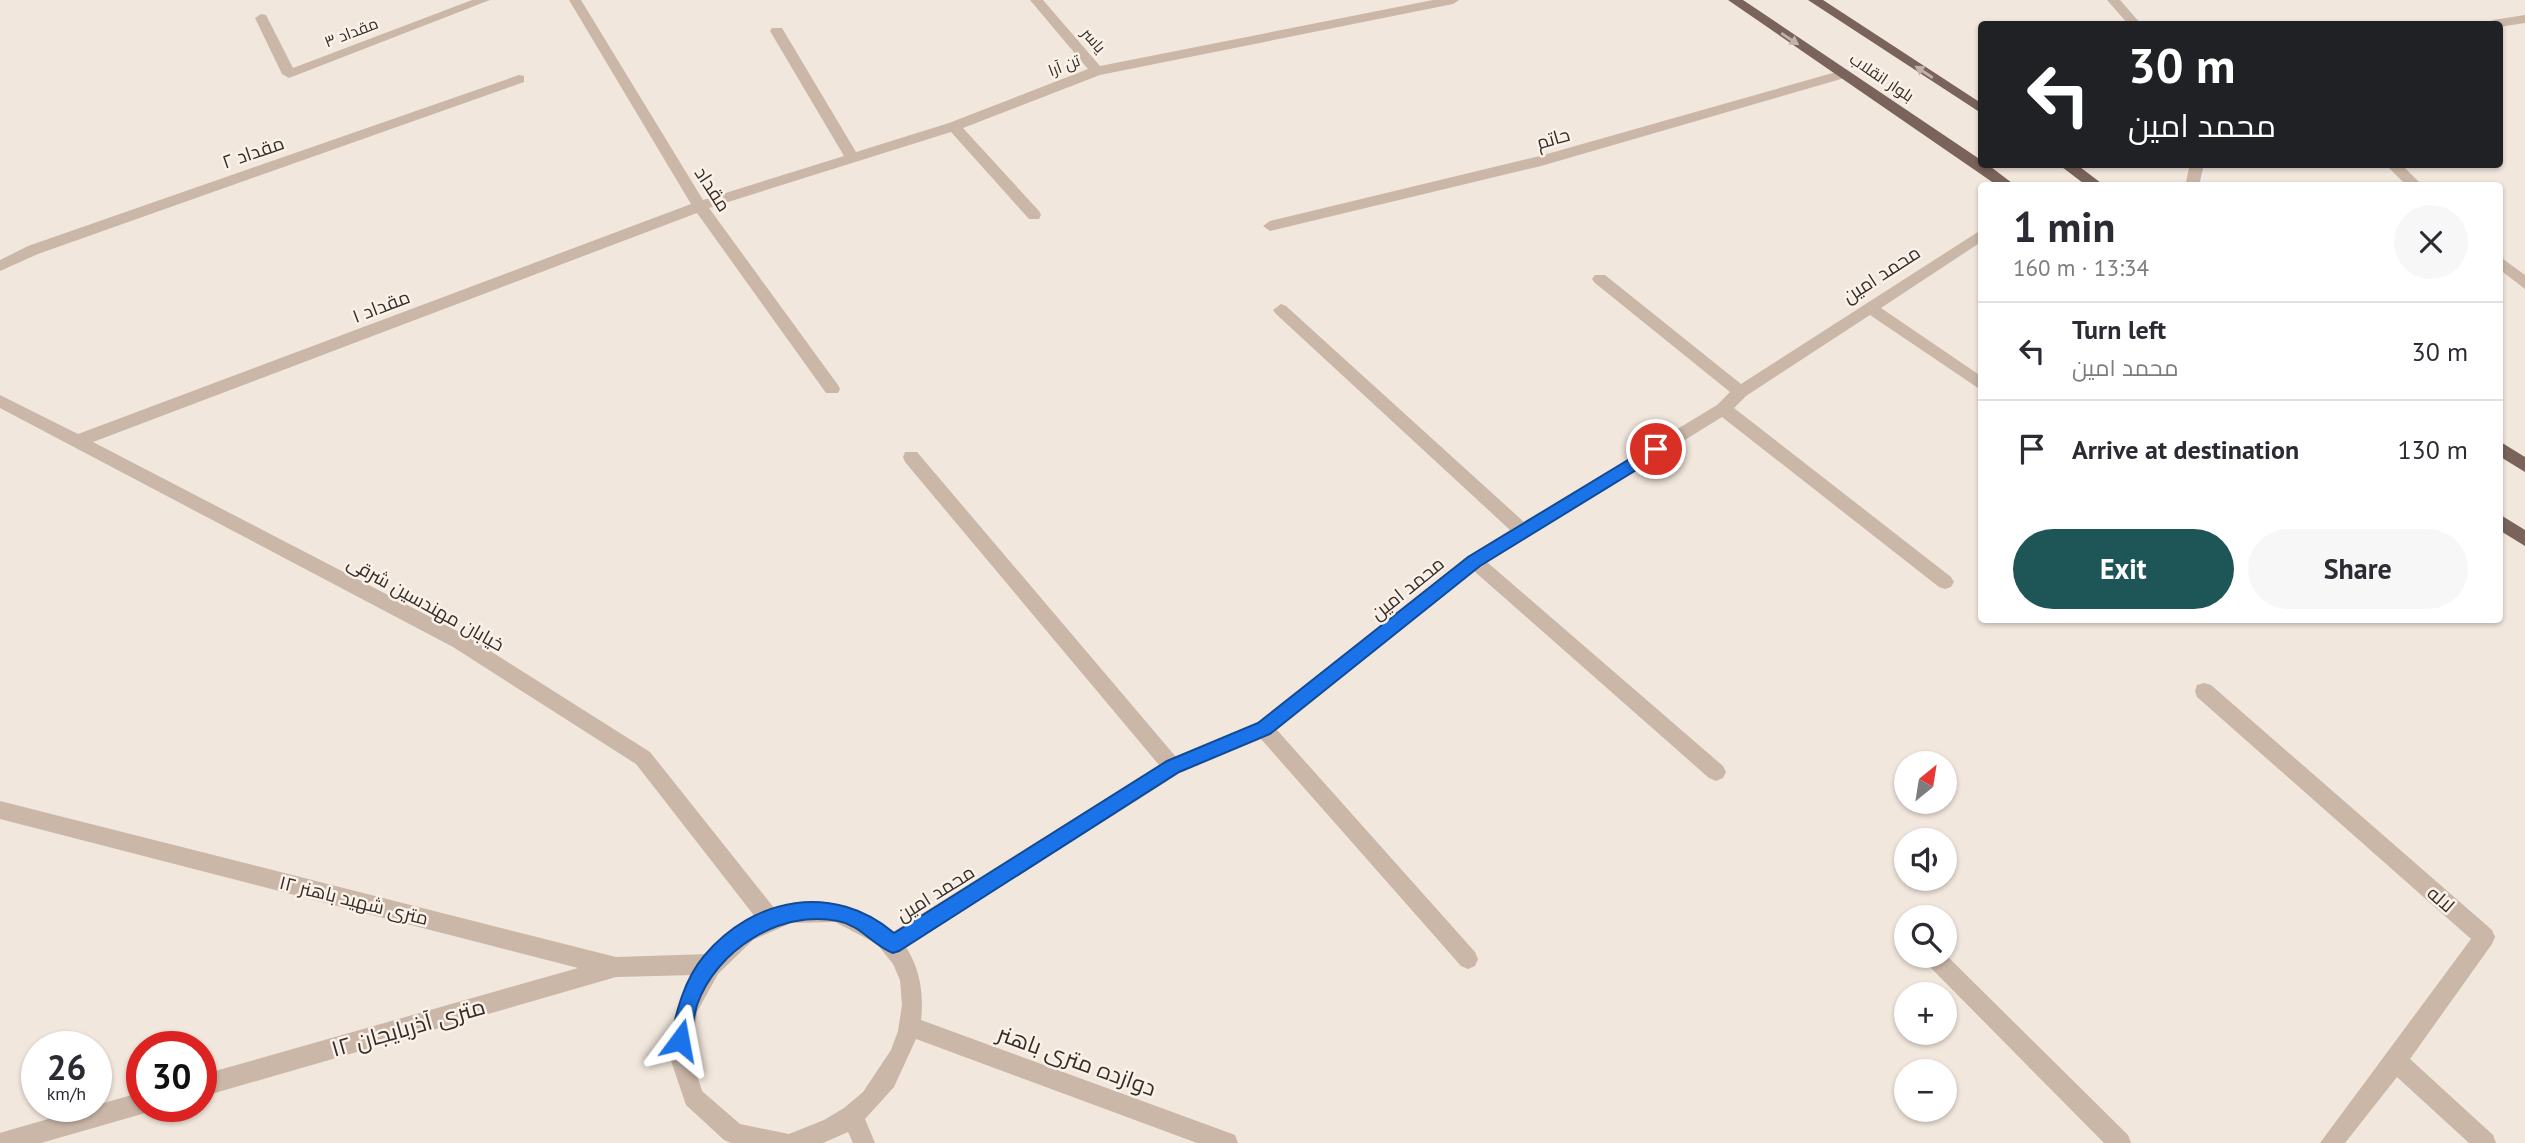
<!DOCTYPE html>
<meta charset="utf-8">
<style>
body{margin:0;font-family:"PT Sans",Cairo,sans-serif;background:#f7f7f7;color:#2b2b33;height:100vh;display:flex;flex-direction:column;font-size:26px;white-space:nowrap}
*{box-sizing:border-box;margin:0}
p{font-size:23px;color:#7c7c81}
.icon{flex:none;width:38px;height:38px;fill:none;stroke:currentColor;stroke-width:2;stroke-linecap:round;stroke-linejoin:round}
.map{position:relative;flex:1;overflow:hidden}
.side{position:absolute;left:1978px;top:182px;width:525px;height:441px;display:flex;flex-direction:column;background:#fff;border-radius:7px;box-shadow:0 2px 5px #0004}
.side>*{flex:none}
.banner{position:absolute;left:1978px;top:21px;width:525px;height:147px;border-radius:7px;box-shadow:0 2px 5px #0004;background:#202124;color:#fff;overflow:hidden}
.needle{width:46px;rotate:30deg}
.fabs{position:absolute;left:1894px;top:751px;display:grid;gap:14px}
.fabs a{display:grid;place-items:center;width:63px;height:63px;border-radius:50%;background:#fff;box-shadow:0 2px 5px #0004;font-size:35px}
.speed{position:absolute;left:21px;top:1031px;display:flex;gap:14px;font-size:35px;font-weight:700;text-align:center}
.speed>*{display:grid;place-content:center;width:91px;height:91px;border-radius:50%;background:#fff;box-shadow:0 2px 5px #0004;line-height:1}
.speed small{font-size:18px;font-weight:400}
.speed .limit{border:10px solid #d22;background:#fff;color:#111}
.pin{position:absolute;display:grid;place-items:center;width:60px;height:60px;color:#fff;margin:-30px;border:4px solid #fff;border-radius:50%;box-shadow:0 2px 7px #0007}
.me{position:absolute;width:77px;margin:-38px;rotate:13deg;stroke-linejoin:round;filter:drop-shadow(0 0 5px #0008)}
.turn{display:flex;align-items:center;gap:24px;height:147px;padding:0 35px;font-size:32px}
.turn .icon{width:91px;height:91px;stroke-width:2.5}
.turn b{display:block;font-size:49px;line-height:60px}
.round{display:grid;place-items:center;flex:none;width:74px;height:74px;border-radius:37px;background:#f7f7f7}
.summary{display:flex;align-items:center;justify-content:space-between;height:119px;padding:0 35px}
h1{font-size:42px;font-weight:700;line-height:52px}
.primary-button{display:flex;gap:14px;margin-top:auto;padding:14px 35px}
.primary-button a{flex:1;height:80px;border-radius:42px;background:#1e5658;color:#fff;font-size:28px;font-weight:700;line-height:80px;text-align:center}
.primary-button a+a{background:#f7f7f7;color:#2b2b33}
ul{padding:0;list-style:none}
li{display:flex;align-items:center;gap:21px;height:98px;padding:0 35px;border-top:2px solid #e1e1e2}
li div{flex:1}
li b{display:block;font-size:26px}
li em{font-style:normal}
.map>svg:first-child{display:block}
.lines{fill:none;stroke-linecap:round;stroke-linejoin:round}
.minor{fill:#cab7a8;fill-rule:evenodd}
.major{fill:#79635a;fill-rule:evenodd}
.oneway{fill:#c0b1a9}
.route{fill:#1a73e8;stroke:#114b97;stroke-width:2}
.labels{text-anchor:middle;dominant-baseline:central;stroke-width:5;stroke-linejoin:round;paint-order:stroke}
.far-street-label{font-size:16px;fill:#372d28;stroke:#faf1e9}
.street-label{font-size:19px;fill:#372d28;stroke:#faf1e9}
.near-street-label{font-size:23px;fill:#372d28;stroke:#faf1e9}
</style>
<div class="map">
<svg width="2525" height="1143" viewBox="0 0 2525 1143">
<rect width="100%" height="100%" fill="#f2e7dd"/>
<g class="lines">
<!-- minor -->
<path class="minor" d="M472,0H490L289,78L282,74L255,18L261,14L266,15L293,68Z
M569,0H581L703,200L844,156L770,31L772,28H782L856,152L949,123L1088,69L1030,0H1043L1100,66L1433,0H1459L1453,4L1100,75L963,128L1039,211L1041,215L1039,219H1029L951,132L709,208L838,385L840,389L838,393H826L697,213L93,442L465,635L650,752L775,909C813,892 862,906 893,932L1159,765L905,462L903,457L905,452H917L1176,757L1257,723L1468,556L1510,530L1276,314L1273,310L1281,304L1286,306L1524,522L1717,405L1730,392L1595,283L1592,279L1595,275H1605L1741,384L1981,230V242L1881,308L1981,376V390L1870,315L1746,396L1734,408L1951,577L1954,582L1951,587L1945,589L1939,587L1722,417L1487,562L1723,766L1726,772L1723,778L1716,781L1709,778L1474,571L1277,730L1475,952L1478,959L1475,966L1468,969L1461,966L1261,739L1180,773L906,947C920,969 924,994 921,1020L1227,1132L1235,1135L1238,1143H1197L916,1039L894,1087L865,1119L875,1143H853L848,1132L823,1143H731L724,1140L686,1105L669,1055L677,1009L695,975L616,977L201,1097V1075L578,968L0,819V801L616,957L709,954L739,926L756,918L636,764L453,647L0,408V395L78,434L691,204ZM835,922L877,944L893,964L900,980L902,1005L898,1031L891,1050L863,1092L844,1108L824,1120L789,1134L740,1124L702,1091L691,1055L697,1012L718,974L753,940L791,923Z
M2107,0H2120L2141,24H2128Z
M2525,15V23L2499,27V24H2487L2493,20Z
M1843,70L1848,71V77L1541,166L1270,231L1263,226L1270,221L1540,156Z
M519,75L524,76V82L38,254L0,271V260L28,246Z
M2190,164H2204L2199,186H2185Z
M2385,164H2401L2423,186H2407Z
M2499,256L2525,275V289L2499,269Z
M2204,683L2211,685L2492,930L2495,937L2492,944L2410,1059L2493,1135L2496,1143H2469L2397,1077L2345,1143H2320L2471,939L2197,697L2195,691L2197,685Z
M1944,953L2128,1135L2131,1143H2104L1930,967L1927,960L1929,956H1944Z
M142,1092V1106H152L150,1111L142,1114L41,1143H0V1133L3,1132Z"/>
<!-- major -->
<path class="major" d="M1728,0H1743L1981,160V164H1987L2016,186H1998Z
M1808,0H1823L1981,103V113Z
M2058,164H2076L2105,186H2087Z
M2499,441L2525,457V472L2499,456Z
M2499,514L2525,530V546L2499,530Z"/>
</g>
<!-- one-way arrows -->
<defs><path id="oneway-solid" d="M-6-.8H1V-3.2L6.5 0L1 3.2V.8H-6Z" transform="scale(1.75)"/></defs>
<g class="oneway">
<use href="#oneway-solid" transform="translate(1790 39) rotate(34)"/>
<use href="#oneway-solid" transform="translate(1924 72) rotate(-147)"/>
</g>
<!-- route -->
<path class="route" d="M1656,443L1662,445L1664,449L1662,454L1480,566L1270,734L1179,772L899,951L893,953C872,945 861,925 838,921C781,909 716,950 697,1005C693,1019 692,1033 687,1047L680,1049L673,1047L670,1040C677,1010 684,980 704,956C753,897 834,882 894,933L1167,761L1258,723L1468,557Z"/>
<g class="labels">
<!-- far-street labels -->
<g class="far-street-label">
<text transform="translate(351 32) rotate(-21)">مقداد ۳</text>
<text transform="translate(1094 40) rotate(49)">یاسر</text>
<text transform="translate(1064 65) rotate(-21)">تن آرا</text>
<text transform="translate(1882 77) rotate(34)">بلوار انقلاب</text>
</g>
<!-- street labels -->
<g class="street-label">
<text transform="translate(1553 138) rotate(-16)">حاتم</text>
<text transform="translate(253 152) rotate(-19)">مقداد ۲</text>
<text transform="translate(713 189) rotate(57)">مقداد</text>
<text transform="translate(1881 274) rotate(-33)">محمد امین</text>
<text transform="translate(381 306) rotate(-21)">مقداد ۱</text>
<text transform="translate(1407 588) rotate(-39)">محمد امین</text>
<text transform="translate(426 603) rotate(29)">خیابان مهندسین شرقی</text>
<text transform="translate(935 893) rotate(-32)">محمد امین</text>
<text transform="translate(2441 899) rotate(41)">لاله</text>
<text transform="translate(354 900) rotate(14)">۱۲ متری شهید باهنر</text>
</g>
<!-- near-street labels -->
<g class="near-street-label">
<text transform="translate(408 1027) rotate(-16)">۱۲ متری آذربایجان</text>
<text transform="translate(1077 1060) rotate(20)">دوازده متری باهنر</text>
</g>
</g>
</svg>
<div class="fabs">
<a><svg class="needle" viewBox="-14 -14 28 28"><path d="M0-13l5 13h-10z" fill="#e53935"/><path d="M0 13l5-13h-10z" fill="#7c7c81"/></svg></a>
<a><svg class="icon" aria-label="sound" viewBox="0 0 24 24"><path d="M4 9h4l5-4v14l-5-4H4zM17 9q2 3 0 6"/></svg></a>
<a><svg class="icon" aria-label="search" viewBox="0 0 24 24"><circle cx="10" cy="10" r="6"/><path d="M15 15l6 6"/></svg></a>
<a>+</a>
<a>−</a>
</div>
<div class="speed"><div>26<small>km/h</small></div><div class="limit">30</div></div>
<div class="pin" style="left:1656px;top:449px;background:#d93025"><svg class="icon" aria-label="arrive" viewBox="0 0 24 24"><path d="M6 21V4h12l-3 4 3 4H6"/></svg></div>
<svg class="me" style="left:680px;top:1040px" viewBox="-20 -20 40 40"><path d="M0-17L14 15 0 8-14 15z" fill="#1a73e8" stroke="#fff" stroke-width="4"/></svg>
<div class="banner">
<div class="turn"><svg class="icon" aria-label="left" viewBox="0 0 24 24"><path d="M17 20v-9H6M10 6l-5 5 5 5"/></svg><div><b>30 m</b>محمد امین</div></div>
</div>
<section class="side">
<div class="summary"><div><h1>1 min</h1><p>160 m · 13:34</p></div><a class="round"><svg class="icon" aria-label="close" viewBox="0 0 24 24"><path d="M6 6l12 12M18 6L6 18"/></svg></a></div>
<ul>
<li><svg class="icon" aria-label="left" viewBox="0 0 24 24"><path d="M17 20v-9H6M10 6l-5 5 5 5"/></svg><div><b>Turn left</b><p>محمد امین</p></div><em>30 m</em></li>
<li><svg class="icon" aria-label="arrive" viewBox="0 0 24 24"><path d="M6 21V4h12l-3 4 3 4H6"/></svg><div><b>Arrive at destination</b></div><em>130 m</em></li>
</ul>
<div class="primary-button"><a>Exit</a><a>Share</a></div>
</section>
</div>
